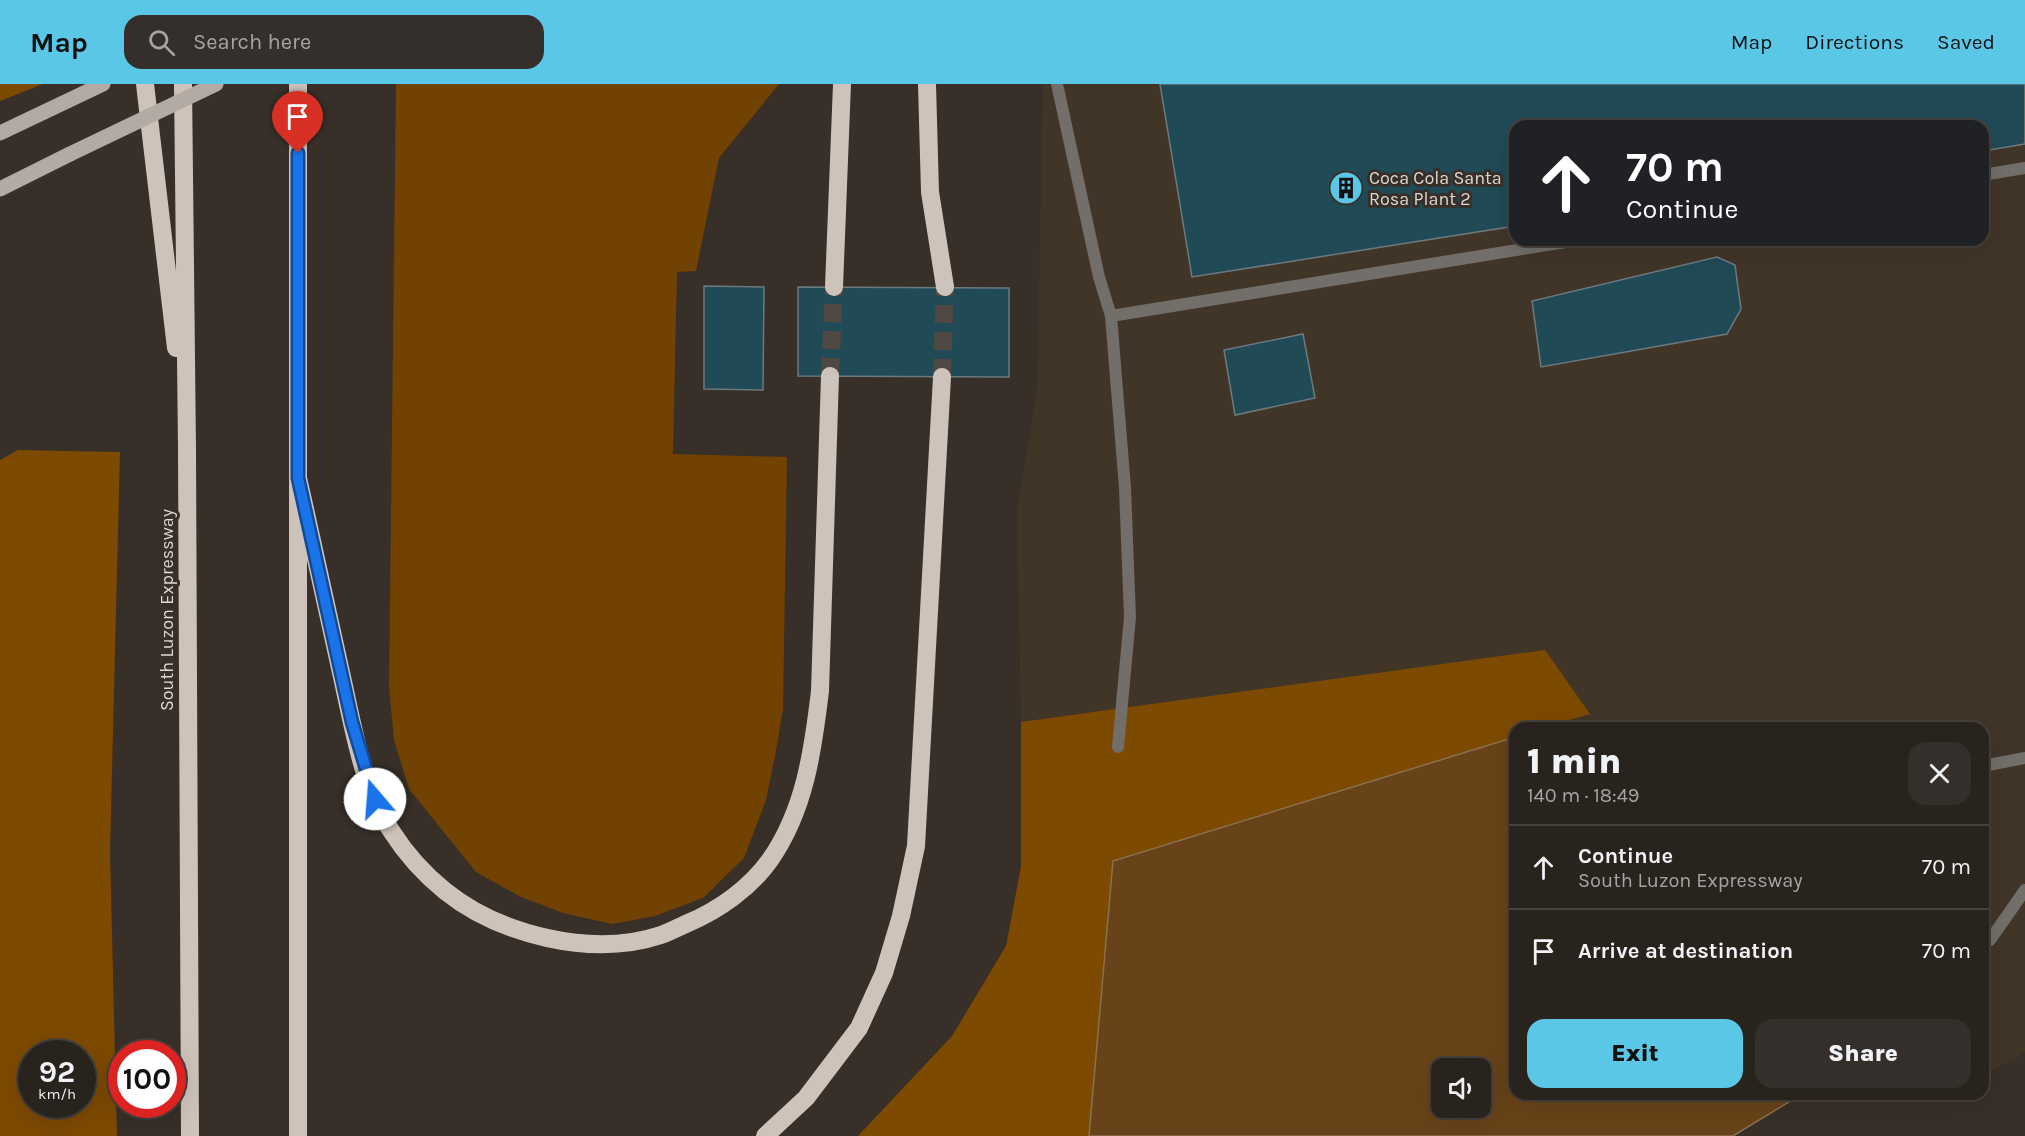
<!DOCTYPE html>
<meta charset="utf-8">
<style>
body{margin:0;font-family:Karla,sans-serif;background:#352f2b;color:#f1f3f6;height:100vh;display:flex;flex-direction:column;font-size:22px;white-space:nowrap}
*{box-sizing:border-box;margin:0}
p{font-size:20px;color:#a5a4a4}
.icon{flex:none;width:33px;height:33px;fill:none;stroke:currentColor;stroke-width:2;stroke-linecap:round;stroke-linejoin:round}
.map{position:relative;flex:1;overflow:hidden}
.side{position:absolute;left:1509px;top:638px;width:480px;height:378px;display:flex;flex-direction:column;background:#29231e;border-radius:18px;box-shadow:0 6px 24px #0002,0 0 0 2px #45403c}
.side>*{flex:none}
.hud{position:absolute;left:1509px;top:36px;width:480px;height:126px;border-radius:18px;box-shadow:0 6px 24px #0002,0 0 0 2px #45403c;background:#202124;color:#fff;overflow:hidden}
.tools{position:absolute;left:1431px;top:974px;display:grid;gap:12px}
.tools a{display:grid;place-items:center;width:60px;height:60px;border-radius:12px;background:#29231e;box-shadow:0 6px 24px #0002,0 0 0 2px #45403c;font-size:30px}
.speed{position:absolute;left:18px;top:956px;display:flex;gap:12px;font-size:30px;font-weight:700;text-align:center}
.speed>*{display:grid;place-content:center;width:78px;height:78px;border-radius:50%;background:#29231e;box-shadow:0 6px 24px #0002,0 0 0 2px #45403c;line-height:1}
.speed small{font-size:15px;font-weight:400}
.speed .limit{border:9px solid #d22;background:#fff;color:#111}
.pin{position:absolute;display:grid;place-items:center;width:51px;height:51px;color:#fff;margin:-62px -26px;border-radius:50% 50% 50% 0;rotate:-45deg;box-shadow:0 0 6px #0007}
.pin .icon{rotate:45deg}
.me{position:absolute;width:66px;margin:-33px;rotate:342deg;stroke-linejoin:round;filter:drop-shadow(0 0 4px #0008)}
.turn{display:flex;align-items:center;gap:21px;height:126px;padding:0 18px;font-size:27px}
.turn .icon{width:78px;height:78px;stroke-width:2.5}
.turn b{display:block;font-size:42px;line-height:51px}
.round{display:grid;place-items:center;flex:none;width:63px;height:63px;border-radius:18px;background:#352f2b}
.headline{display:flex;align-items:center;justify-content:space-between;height:102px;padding:0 18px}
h1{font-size:36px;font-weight:800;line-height:45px}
.action{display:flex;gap:12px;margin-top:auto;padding:12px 18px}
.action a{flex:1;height:69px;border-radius:18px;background:#5bc7e7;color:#111;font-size:24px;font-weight:800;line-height:69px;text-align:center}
.action a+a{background:#352f2b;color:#f1f3f6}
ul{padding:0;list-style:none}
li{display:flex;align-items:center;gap:18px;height:84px;padding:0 18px;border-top:2px solid #45403c}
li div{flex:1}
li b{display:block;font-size:22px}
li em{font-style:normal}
header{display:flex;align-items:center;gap:36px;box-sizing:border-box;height:84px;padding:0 30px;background:#5bc7e7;color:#111}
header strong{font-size:28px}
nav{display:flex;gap:33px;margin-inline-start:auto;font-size:21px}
.search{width:420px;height:54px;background:#352f2b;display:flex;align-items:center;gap:15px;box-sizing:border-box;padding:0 21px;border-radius:18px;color:#a5a4a4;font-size:22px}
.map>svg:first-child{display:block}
.built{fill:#413528;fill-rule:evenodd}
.green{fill:#714201}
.forest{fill:#7d4a02;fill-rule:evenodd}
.water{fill:#684319;stroke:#8b7051;stroke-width:1.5;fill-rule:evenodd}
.building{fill:#214a57;stroke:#6c7a7e;stroke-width:1.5}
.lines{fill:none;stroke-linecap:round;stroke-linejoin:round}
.highway-tunnel{stroke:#504842;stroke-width:18;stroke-dasharray:18 9;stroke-linecap:butt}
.lane{stroke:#726e6a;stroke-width:12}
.primary{stroke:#b3aba3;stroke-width:15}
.highway{stroke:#cdc3ba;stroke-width:18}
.primary-bridge{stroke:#b3aba3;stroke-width:15}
.route-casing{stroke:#114b97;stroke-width:15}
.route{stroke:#1a73e8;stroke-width:10}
.labels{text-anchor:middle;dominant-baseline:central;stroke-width:6;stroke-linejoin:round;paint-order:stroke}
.poi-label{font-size:18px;fill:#ddd8d3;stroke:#372f28;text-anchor:start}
.street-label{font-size:18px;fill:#ddd8d3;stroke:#372f28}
</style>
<header>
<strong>Map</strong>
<div class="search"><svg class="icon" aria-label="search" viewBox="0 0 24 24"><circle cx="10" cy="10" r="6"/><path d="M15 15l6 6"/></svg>Search here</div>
<nav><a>Map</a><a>Directions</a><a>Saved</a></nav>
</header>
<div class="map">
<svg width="2025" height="1052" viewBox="0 0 2025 1052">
<rect width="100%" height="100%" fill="#372f28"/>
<!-- built -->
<path class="built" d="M1043,0H2025V968L1983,992V644H1515V1010H1802L1733,1052H1022L1021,638L1017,427L1037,308ZM1515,42H1983V156H1515ZM1442,984H1480V1023H1442Z"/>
<!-- green -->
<path class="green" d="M396,0H779L719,74L696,187L677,188L673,370L787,373L783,625L776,667L766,716L744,774L703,814L655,832L612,840L563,829L521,813L476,788L409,705L394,656L389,603Z"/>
<!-- forest -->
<path class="forest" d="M0,0H43L0,17Z
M18,366L120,368L110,768L117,1052H0V376ZM32,969H82V1020H32Z
M1545,566L1590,630L1546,643L1515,644V653L1113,777L1089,1052H858L952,952L1006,862L1021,782V638Z"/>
<!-- water -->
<path class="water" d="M1515,653V1010H1802L1733,1052H1089L1113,777ZM1442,984H1480V1023H1442Z"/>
<!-- building -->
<path class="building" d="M1160,0H2025V60L1983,67V42H1515V142L1192,193Z
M1717,173L1735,181L1741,225L1727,250L1541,283L1532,217Z
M704,202L764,203L763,306L704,305Z
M798,203L1009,204V293L798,292Z
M1303,250L1315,314L1235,331L1224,266Z"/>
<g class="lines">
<!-- highway-tunnel -->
<path class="highway-tunnel" d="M830,292L834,203
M942,293L945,203"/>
<!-- lane -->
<path class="lane" d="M1057,0L1099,193L1111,232L1578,156
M1983,91L2025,84
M1111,232L1125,404L1130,533L1118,663
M1983,682L2025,674
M1990,856L2025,806"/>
<!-- primary -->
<path class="primary" d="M0,49L103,0
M0,105L70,70"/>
<!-- highway -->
<path class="highway" d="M145,0L176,264
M183,0L187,365L190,1052
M298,0V1052
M927,0L930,108L945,203
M834,203L842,0
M298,394C313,460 327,526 342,593C353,642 363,706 392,748C406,770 424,790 445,807C500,851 592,874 661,851C670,848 679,843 688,839C719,826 750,804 770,776C805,726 813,666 820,607L830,292
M765,1052L806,1014L859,944L884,889L901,832L916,762L942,293"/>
<!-- primary-bridge -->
<path class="primary-bridge" d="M70,70L216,0"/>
</g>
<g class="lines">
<defs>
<path id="route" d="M298,69V394L352,638L375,715"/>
</defs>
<!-- route casing -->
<use href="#route" class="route-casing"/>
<!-- route -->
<use href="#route" class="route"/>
</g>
<!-- icons -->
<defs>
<symbol id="building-disc" viewBox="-11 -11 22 22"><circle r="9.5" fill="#5bc7e7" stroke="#372f28"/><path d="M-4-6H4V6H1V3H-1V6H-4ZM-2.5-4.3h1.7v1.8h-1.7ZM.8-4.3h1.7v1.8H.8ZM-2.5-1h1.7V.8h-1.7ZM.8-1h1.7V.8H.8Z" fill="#111"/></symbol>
</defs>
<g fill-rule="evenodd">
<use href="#building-disc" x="1327" y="85" width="38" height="38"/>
</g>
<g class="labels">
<!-- poi labels -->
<g class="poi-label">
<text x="1369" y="94">Coca Cola Santa<tspan x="1369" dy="21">Rosa Plant 2</tspan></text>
</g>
<!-- street labels -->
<g class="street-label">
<text transform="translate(167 526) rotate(-90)">South Luzon Expressway</text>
</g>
</g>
</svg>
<div class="tools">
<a><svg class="icon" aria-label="sound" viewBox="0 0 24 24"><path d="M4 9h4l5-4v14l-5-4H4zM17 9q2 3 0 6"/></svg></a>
</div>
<div class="speed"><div>92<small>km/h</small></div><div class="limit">100</div></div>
<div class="pin" style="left:298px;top:69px;background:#d93025"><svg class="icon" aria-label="arrive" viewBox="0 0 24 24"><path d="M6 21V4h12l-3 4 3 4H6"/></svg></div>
<svg class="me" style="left:375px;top:715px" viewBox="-20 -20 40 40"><circle r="19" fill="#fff"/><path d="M0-13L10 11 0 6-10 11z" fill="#1a73e8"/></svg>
<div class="hud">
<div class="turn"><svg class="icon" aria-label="ahead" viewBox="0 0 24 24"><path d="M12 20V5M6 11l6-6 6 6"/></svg><div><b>70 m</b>Continue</div></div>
</div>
<section class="side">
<div class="headline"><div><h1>1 min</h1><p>140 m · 18:49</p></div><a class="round"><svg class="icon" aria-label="close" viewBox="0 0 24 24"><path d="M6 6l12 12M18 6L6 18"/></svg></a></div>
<ul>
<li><svg class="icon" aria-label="ahead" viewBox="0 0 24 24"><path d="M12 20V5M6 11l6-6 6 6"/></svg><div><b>Continue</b><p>South Luzon Expressway</p></div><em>70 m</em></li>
<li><svg class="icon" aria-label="arrive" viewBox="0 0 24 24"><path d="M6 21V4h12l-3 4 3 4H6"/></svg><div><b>Arrive at destination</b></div><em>70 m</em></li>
</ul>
<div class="action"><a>Exit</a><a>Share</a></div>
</section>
</div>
